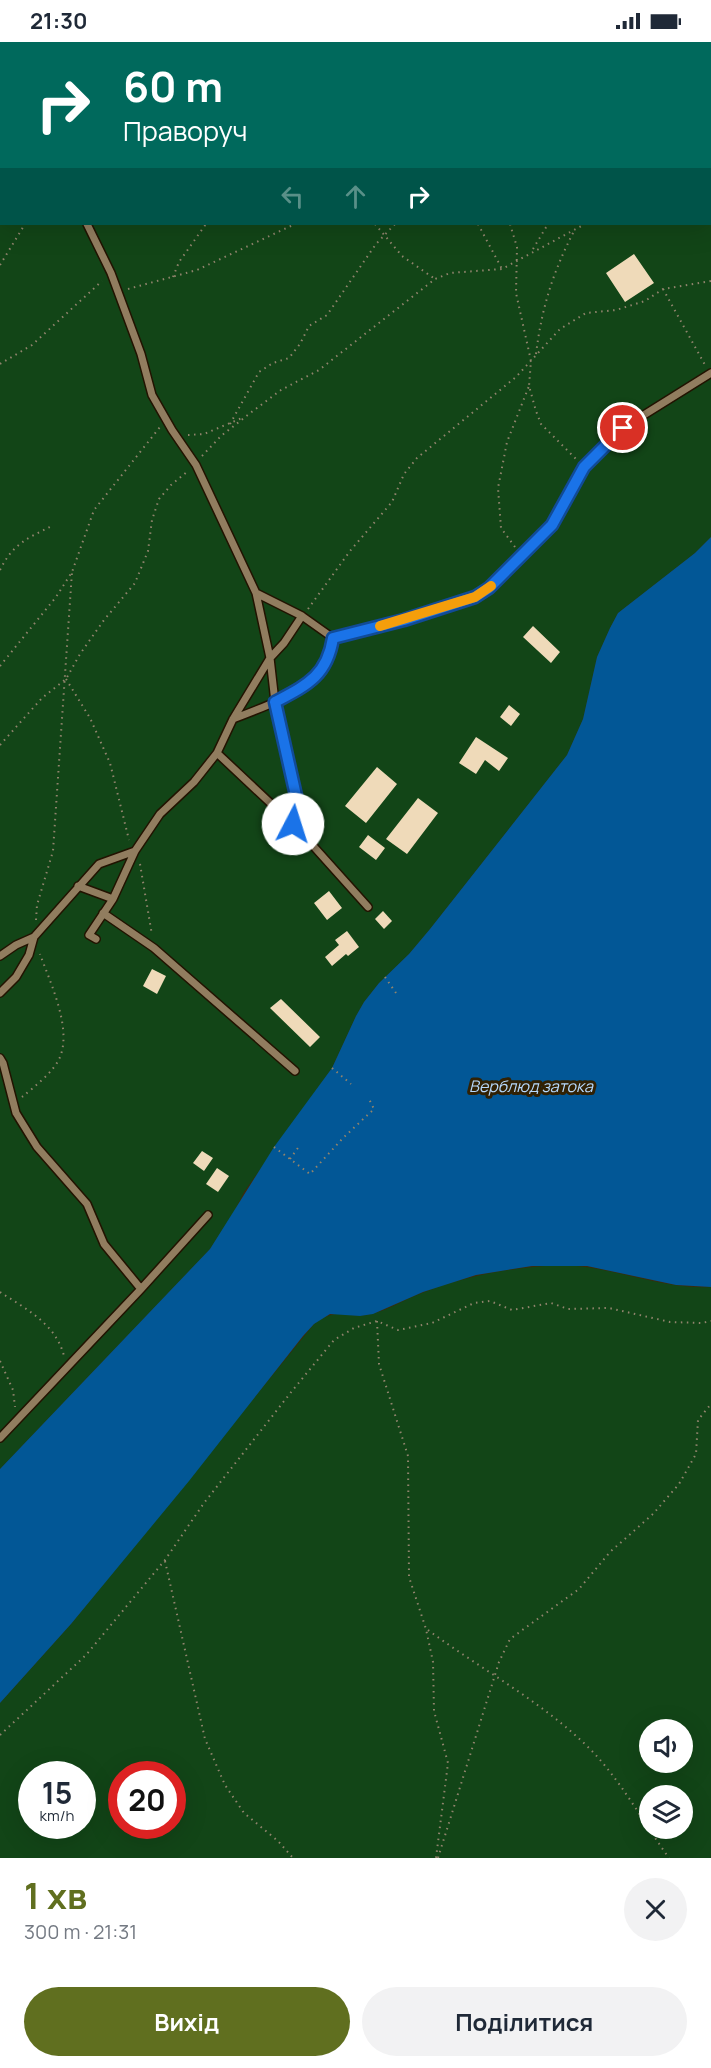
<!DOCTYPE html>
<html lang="uk">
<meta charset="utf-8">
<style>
body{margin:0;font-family:Manrope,sans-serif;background:#f2f2f3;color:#1f2937;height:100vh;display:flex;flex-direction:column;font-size:22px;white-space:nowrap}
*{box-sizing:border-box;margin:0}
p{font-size:20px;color:#747a83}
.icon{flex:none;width:33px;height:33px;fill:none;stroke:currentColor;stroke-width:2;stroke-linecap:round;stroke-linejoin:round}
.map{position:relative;height:1816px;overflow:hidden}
.details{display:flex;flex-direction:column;background:#fff;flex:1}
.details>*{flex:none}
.top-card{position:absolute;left:0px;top:0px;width:711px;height:183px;box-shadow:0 6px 24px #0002;background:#00695c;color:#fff;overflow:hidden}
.tools{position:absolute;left:639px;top:1677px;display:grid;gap:12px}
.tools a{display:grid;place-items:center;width:54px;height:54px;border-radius:50%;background:#fff;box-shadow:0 6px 24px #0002;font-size:30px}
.speed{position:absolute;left:18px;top:1719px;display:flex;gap:12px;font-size:30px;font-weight:700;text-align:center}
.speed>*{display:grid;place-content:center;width:78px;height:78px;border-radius:50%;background:#fff;box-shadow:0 6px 24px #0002;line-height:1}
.speed small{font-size:15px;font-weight:400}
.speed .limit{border:9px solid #d22;background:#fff;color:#111}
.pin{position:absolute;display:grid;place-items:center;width:51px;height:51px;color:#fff;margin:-26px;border:3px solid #fff;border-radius:50%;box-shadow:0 2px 6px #0007}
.me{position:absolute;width:66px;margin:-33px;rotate:5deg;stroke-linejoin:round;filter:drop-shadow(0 0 4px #0008)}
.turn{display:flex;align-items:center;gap:21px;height:126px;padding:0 24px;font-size:27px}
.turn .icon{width:78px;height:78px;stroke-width:2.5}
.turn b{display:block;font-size:42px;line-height:51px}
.lanes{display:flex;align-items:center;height:57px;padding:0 24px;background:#0003;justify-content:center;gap:30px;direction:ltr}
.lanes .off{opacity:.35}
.round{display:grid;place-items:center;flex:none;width:63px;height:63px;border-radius:32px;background:#f2f2f3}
.overview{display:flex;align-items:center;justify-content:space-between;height:102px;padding:0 24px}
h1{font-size:36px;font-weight:700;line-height:45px;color:#606f1f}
.cta{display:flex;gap:12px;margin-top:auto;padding:12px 24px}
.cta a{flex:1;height:69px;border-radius:36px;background:#606f1f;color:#fff;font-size:24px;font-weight:700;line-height:69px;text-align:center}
.cta a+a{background:#f2f2f3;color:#1f2937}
.status{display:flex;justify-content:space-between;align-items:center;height:42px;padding:0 30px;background:#fff;direction:ltr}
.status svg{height:16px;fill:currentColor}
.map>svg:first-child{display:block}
.green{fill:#124517;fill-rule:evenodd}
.water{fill:#025796}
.building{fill:#efdab9}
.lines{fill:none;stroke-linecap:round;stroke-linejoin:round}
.service-casing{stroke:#221300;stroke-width:10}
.path{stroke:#91846d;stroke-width:2;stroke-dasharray:1.5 4.5;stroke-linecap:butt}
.service{stroke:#917d5f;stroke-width:7}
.route-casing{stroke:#114b97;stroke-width:15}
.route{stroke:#1a73e8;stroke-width:10}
.slow{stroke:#f59e0b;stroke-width:10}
.labels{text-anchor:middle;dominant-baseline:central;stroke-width:6;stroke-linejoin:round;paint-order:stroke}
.water-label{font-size:16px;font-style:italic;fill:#b7d9fd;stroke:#312104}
</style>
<div class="status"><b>21:30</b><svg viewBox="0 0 49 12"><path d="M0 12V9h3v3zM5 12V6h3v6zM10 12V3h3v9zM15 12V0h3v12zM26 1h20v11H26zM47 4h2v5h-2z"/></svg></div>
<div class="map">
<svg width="711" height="1816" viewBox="0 0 711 1816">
<rect width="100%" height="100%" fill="#3c2b0e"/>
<!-- green -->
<path class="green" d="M44,0H711V495L695,511L618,571L610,586L597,615L583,677L567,713L430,887L409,912L379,941L364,960L356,974L332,1026L244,1150L234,1170L210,1207L0,1427V53L1,51L2,182H710V2L43,1Z
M562,1223C613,1224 661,1248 711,1245V1816H0V1661L71,1582L314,1282C340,1263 345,1278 371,1272C389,1268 405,1257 422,1251C467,1233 515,1225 562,1223ZM650,1688H682V1720H650ZM32,1732H82V1784H32ZM122,1732H172V1784H122ZM650,1754H682V1786H650Z"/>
<!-- water -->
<path class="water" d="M711,495V1245L676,1243L587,1224H532L476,1233L423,1250L373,1272L360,1274L330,1272L314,1282L303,1294L189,1439L71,1582L0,1661V1427L210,1207L274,1105L332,1026L356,974L364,960L379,941L409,912L430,887L567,713L583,677L597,615L610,586L618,571L695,511Z"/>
<!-- building -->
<path class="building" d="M634,212L654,241L625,260L606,231Z
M533,584L560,610L551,621L523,595Z
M509,663L520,672L511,684L500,675Z
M476,695L508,716L499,729L485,718L476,732L459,721Z
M377,725L397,742L366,781L345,764Z
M418,756L438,771L407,812L386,797Z
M368,793L385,806L376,818L359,805Z
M329,849L342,866L327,878L314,861Z
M383,869L392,879L384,887L375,877Z
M347,889L359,905L348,914L346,912L332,924L325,915L339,903L335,898Z
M152,927L166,934L157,952L143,944Z
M281,957L320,995L310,1005L270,966Z
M202,1109L213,1116L204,1129L193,1121Z
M217,1126L229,1134L218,1150L206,1142Z"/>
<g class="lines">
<defs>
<path id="service" d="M36,2L37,0
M46,2V0
M0,44L2,42
M87,182L111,231L141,312L152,353L172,388L196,423L256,551L270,616L233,677L217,711L194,740L160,772L135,809L113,857L89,893L96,897
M256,551L302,574L333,596
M233,677C256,668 307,650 320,631C327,620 331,608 333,596L404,578L475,555L489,546L551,483L584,425L623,386L711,331
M217,711L298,787L368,865
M293,782L297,758L275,660L270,616L284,601L302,574
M78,844L113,857
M103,871L154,906L295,1029
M0,914L16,903L34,895
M0,951L16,935L29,913L34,895L99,822L135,809
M0,1016L3,1021L16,1071L37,1105L87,1162L104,1202L141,1247
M0,1396L141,1247L208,1173"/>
</defs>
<!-- service casing -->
<use href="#service" class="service-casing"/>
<!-- path -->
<path class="path" d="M77,0L80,2
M394,0L395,2
M457,0L460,2
M708,0L709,2
M173,2L174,0
M262,2L265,0
M648,2L650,0
M710,18L711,17
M710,97L711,96
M710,145L711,146
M375,182L402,214L435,237
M478,182L502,227
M510,182L517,205L516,251L531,319L529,344L536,369L541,382L578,419
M533,207L548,182
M0,223L25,182
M173,235L179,220L206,182
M128,247L197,228L295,182
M663,247L705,323
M536,312C542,264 553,230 575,187
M0,322L32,303L102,239
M230,382L259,330L273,321L289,316L300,302L309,284L327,273L376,202L395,182
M188,393L204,392L242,376
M202,414L221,394L249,372L281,348L319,328L435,237L450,231L502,227L585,182
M515,505L501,486L498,446L507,400L529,344
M0,528C12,503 27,496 52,484
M308,567L350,509L392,460L404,432L417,416L516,335L560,287L586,271L616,268L645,259L663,247L711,239
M0,624L56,555L72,530L94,468L160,385
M66,637L90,676L110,721L129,798
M0,703L42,656L66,637L80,612L104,578L135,541L148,509L152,478L159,457L171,443L188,429
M140,822L152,893
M36,878L37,863L53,809L72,530
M385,935L396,951
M332,1026L351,1042
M22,1055C34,1045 54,1030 60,1015C72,986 50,940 40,912
M274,1105L310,1132L343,1096L374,1067L368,1055
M290,1117L300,1103
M0,1250C26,1267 56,1282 64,1314
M377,1279L379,1322L408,1414L409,1535L426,1587L433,1620L434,1669L448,1721L436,1816
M0,1319L13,1348L15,1365
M165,1519L205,1697L225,1743L244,1771L278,1799L293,1816
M428,1588C482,1628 543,1660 591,1708C622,1740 643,1780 669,1816
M0,1693L86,1613L165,1518L204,1461L292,1349L334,1298L354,1286L377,1279L398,1288L432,1281L474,1261L490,1259L512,1268L551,1261L568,1267L609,1266L670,1280L702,1281L711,1279
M438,1816L499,1620L510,1597L579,1547L610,1510L653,1472L679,1442L696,1412L698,1378L711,1362"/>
<!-- service -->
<use href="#service" class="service"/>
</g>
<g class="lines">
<defs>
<path id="route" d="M293,782L297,758L275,660C307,643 327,634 333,596L404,578L475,555L489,546L552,483L584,425L623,386"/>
</defs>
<!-- route casing -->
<use href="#route" class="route-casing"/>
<!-- route -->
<use href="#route" class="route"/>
<!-- slow -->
<path class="slow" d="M380,584L475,555L491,544"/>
</g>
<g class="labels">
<!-- water labels -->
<g class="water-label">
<text x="531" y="1044">Верблюд затока</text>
</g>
</g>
</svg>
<div class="tools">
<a><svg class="icon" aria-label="sound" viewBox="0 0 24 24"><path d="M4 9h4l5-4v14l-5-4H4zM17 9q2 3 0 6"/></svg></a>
<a><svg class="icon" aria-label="layers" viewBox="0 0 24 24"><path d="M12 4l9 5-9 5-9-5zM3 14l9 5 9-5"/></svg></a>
</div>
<div class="speed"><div>15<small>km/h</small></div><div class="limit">20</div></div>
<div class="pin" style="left:623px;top:386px;background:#d93025"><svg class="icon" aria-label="arrive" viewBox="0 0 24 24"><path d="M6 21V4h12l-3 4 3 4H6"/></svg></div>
<svg class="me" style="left:293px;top:782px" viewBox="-20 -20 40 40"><circle r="19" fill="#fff"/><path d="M0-13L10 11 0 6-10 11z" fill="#1a73e8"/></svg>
<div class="top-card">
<div class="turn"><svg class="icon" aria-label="right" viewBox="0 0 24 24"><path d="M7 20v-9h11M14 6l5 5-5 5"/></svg><div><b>60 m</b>Праворуч</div></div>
<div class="lanes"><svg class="icon off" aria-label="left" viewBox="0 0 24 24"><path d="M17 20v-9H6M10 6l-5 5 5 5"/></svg><svg class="icon off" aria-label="ahead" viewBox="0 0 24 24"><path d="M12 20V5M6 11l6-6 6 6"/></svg><svg class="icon" aria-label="right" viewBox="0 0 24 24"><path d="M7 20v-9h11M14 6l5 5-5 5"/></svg></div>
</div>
</div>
<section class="details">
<div class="overview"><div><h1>1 хв</h1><p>300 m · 21:31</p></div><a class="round"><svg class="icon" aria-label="close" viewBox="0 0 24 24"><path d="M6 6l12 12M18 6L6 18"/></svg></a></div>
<div class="cta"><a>Вихід</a><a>Поділитися</a></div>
</section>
